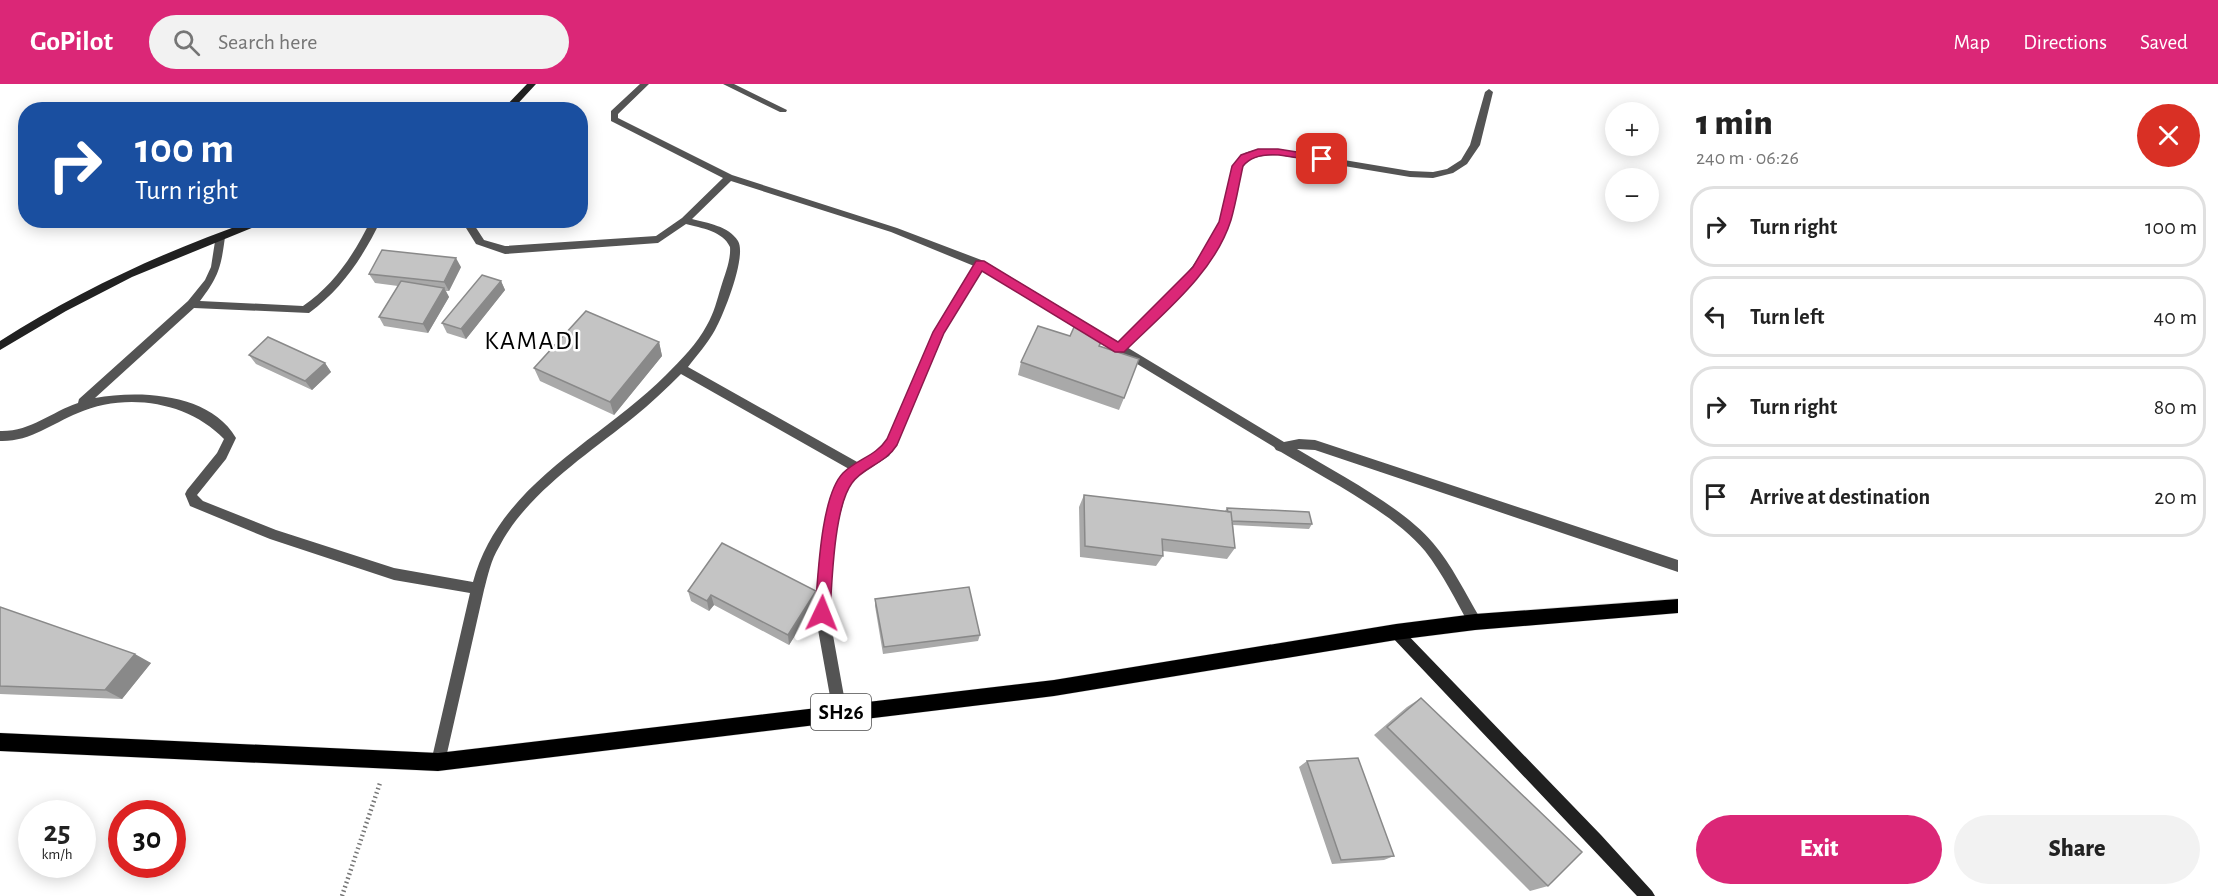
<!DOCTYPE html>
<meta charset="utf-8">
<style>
body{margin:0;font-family:"Alegreya Sans",sans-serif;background:#f2f2f2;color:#222;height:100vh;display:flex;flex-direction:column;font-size:22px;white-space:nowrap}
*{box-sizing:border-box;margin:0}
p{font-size:20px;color:#767676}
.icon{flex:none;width:33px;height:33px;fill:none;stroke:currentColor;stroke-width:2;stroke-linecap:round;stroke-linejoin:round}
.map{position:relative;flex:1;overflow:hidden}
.panel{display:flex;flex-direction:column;background:#fff;width:540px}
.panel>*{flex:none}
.hud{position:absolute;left:18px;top:18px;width:570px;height:126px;border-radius:24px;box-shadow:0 3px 15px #0003;background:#1a4fa0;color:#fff;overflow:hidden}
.tools{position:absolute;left:1605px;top:18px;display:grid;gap:12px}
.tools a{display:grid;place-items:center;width:54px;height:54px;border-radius:50%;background:#fff;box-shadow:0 3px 15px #0003;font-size:30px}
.speed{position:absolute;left:18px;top:716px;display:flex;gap:12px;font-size:30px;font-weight:700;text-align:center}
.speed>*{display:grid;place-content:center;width:78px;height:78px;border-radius:50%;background:#fff;box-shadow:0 3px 15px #0003;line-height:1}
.speed small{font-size:15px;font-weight:400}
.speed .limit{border:9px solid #d22;background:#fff;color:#111}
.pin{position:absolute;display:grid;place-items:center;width:51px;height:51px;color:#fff;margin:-26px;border-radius:12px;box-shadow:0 3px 9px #0006}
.me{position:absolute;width:66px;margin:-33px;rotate:2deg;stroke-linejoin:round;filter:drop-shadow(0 0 4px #0008)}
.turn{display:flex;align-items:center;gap:21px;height:126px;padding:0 18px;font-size:27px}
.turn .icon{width:78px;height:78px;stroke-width:2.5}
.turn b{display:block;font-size:42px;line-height:51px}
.round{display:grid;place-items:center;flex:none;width:63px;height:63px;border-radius:32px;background:#f2f2f2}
.headline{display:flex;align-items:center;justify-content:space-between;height:102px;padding:0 18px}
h1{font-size:36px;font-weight:800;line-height:45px}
.button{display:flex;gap:12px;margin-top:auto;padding:12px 18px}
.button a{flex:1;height:69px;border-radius:36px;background:#db2777;color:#fff;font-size:24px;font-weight:800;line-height:69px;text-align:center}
.button a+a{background:#f2f2f2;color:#222}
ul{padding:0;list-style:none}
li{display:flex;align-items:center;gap:18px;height:81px;margin:0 12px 9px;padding:0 6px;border:3px solid #e0e0e0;border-radius:24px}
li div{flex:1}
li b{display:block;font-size:22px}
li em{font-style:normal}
header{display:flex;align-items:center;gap:36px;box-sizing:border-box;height:84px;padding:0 30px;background:#db2777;color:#fff}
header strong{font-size:28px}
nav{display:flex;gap:33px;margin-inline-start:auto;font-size:21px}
.search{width:420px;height:54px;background:#f2f2f2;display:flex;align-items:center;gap:15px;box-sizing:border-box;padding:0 21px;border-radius:33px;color:#767676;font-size:22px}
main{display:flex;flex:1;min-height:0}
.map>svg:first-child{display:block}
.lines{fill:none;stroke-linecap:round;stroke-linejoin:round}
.primary-casing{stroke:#dbdbdb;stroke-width:1}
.path{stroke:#767676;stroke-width:4.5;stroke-dasharray:1.5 3;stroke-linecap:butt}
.lane{fill:#545454;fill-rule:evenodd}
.street{fill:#545454;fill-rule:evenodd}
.secondary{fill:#212121;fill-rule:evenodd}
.primary{fill:#000;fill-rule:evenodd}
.wall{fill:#a9a9a9}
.shaded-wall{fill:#898989}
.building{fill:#c4c4c4;stroke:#898989;stroke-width:1.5}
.route{fill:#db2777;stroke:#8e194d;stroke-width:1.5}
.labels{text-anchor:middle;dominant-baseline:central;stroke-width:5;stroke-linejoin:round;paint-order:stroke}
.shield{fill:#fff;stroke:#4c4c4c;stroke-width:1.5}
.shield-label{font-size:21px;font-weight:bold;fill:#000}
.quarter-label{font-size:26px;letter-spacing:1.5px;fill:#000;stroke:#fff}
</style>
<header>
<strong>GoPilot</strong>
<div class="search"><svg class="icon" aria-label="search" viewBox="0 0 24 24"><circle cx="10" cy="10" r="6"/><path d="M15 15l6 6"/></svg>Search here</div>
<nav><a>Map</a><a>Directions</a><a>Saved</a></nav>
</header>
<main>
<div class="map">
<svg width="1678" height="812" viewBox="0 0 1678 812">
<rect width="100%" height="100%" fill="#fff"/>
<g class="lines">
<defs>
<path id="primary" d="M1678,515V529L1475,546L1396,556L1054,612L438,687L0,667V649L438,669L1054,596L1396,540L1475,530Z"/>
</defs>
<!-- primary casing -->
<use href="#primary" class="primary-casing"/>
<!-- path -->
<path class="path" d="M342,812L380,699"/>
<!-- lane -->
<path class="lane" d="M1489,5L1493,8L1480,61L1467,80L1453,89L1433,94L1410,93L1278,71C1264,72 1252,71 1243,83C1238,100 1236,119 1230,136C1216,182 1157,234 1123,267H1115L1114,264L1115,261C1152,226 1194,190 1217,144C1226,126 1226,81 1242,71C1251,64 1267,66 1278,65L1410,87L1433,88L1447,85L1461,76L1470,61L1485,8Z"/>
<!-- street -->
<path class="street" d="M640,0H649L618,30V34L732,91L897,144L984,177L1284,358L1299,355L1315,356L1678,476V488L1315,366L1297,365C1338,390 1403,423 1433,459C1452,481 1465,509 1480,534L1482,538L1480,542L1475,544L1470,542C1456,517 1443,490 1425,467C1394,429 1324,394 1281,368L1276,366L1274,363L982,186L944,249L897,360L889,372L852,396L847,405L834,454L829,529L847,629L845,634L840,636L835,634L833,629L815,529L822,454L835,404L844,388L849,385L681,290C666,305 650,320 634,333C588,370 526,410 499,463C491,476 488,491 484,506L445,678L443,683L438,685L433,683L431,678L470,509L394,496L270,455L190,422L185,410L187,406L217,369L224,355C188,317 125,308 78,329C51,340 30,358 0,357V347C30,348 51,328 78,319L79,315L188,217L205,196L211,183L216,151H224L225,153C221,183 219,192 200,217L303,222C335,200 354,170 371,136H381C363,173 342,205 309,229L194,224L95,314C140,306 210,309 236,354L226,375L197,411L203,417L276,446L394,484L473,498C499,400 600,357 666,291C681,276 697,260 707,241C714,229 717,216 721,203C725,190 731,176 730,163C723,147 701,144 686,140L658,159L505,170L476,160L461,136H471L484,156L505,162L656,152L682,134L723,94L611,37V27ZM731,97L891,148L974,182L934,248L888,355L881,366L859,379L688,283C697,271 708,259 715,246C724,230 747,172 738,157C729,142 707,139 692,135Z
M723,0H734L787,26L786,28H780Z"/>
<!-- secondary -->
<path class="secondary" d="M527,0H536L512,26H502Z
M254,136H271L132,193L66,227L0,266V257C80,206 165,167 254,136Z
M1396,542L1401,544L1601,751L1652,807L1655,812H1637L1391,552L1389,548L1391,544Z"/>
<!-- primary -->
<use href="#primary" class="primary"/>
</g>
<!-- wall -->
<path class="wall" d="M461,183L449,207H446L449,213L428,249L384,242L379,233L398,202L375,199L369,190Z
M501,197L505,206L466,255L447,249L442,239Z
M1104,251L1100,262L1124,314L1119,326L1018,291L1021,278L1070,252Z
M659,258L662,272L614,331L540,297L534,284Z
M249,271L325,279L331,288L312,306L256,280Z
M1084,411L1225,427L1227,424L1312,440L1309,445L1233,441L1235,464L1227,475L1163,467V472L1156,482L1080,473L1079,423Z
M688,507L817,517L789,561L714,521L709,527L691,517Z
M875,515L980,551L978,557L883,570L875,522Z
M0,523L151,579L122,615L0,610Z
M1421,614L1548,802L1530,807L1374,651L1407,623Z
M1307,677L1394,772L1384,776L1332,780L1299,683Z"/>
<!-- shaded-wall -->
<path class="shaded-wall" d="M456,174L461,183L449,207L444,198Z
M501,197L505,206L466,255L461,245Z
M444,204L449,213L428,249L423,240Z
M659,258L662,272L614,331L610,318Z
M325,279L331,288L312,306L305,297Z
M816,507L817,517L789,561L788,551Z
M711,511L714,521L709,527L707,517Z
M135,570L151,579L122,615L105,606Z"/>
<!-- building -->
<path class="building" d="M382,166L456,174L444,198L369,190Z
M482,191L501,197L461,245L442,239Z
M401,197L444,204L423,240L379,233Z
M586,227L659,258L610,318L534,284Z
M1075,241L1104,251L1099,262L1139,275L1124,314L1021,278L1038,242L1070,252Z
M268,253L325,279L305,297L249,271Z
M1084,411L1231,428L1235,464L1162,455L1163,472L1085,462Z
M1227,424L1309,428L1312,440L1232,437L1231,428H1228Z
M722,459L816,507L788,551L711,511L707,517L688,507Z
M969,503L980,551L884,563L875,515Z
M0,523L135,570L105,606L0,602Z
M1421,614L1582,768L1548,802L1387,643Z
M1358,674L1394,772L1341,776L1307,677Z"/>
<!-- route -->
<path class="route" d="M1258,65H1278L1322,72L1327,75L1322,79C1299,75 1260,61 1243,82C1239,100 1236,119 1231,136C1214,190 1162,230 1124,268H1115L982,187L944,249L897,361C885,380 863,383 852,399C834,423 832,498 830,529L822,536L817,534L815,529C818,496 820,413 843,389C857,375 876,372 887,355L933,248L976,177H984L1118,258L1193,183L1219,138L1232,82L1241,71Z"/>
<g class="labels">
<!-- shield labels -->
<rect class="shield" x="811" y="610" width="60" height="36" rx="4.5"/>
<g class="shield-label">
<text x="841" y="628">SH26</text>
</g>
<!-- quarter labels -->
<g class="quarter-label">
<text x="533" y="257">KAMADI</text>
</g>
</g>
</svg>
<div class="tools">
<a>+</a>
<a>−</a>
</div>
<div class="speed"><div>25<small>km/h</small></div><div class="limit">30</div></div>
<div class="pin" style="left:1322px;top:75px;background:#d93025"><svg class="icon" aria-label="arrive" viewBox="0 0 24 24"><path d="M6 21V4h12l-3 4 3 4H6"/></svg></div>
<svg class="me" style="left:822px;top:529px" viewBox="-20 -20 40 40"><path d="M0-17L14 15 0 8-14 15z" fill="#db2777" stroke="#fff" stroke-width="4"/></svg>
<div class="hud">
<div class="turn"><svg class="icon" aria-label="right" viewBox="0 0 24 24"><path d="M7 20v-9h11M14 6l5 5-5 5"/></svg><div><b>100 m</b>Turn right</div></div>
</div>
</div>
<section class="panel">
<div class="headline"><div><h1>1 min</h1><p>240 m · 06:26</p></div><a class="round" style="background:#d93025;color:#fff"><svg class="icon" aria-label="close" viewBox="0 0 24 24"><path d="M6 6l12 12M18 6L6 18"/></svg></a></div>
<ul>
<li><svg class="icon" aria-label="right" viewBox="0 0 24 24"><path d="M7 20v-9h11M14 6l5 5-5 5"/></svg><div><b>Turn right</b></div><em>100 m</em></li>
<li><svg class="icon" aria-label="left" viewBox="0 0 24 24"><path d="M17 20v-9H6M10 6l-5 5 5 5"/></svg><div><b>Turn left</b></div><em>40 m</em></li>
<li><svg class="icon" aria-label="right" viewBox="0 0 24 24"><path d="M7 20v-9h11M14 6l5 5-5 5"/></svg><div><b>Turn right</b></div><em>80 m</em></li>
<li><svg class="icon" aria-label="arrive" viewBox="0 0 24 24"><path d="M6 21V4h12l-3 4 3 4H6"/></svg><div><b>Arrive at destination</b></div><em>20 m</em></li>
</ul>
<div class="button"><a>Exit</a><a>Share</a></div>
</section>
</main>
